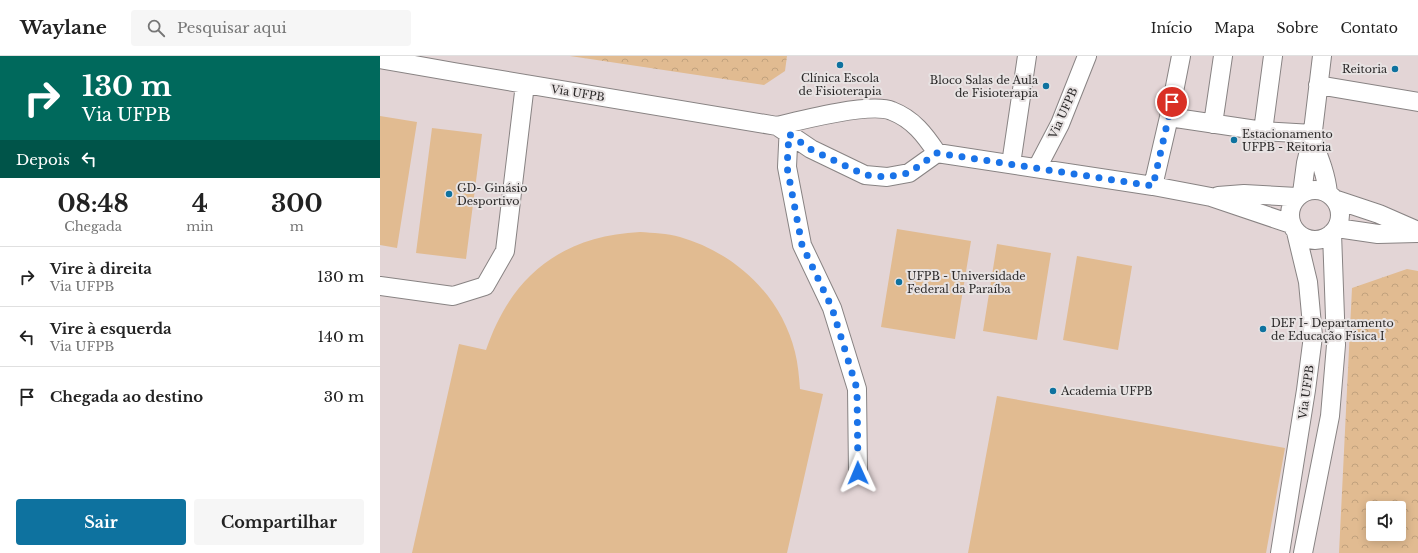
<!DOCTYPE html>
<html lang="pt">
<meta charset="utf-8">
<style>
body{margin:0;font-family:"Libre Baskerville",serif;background:#f6f6f6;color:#222;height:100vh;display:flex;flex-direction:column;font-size:15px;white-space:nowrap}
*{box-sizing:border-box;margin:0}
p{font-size:13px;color:#767676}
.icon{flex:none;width:22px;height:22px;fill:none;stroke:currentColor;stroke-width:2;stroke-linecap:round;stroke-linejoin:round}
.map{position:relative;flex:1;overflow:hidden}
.panel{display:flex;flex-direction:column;background:#fff;width:380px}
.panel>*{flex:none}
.banner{background:#00695c;color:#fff;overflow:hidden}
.controls{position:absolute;left:986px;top:445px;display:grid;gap:8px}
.controls a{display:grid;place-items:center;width:40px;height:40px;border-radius:4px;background:#fff;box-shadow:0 2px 10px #0003;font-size:20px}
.pin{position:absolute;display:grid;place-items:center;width:34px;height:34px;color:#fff;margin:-17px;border:2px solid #fff;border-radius:50%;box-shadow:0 1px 4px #0007}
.me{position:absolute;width:44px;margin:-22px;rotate:359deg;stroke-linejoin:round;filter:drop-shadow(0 0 3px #0008)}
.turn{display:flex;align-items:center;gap:14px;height:84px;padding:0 16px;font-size:18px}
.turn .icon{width:52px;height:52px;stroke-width:2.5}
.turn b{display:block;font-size:28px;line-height:34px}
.then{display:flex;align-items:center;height:38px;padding:0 16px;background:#0003;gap:8px;font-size:15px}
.eta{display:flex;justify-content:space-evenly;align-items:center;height:68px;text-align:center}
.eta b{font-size:24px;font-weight:700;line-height:28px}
.cta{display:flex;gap:8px;margin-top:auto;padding:8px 16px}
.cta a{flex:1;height:46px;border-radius:4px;background:#0e729f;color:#fff;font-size:16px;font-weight:700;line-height:46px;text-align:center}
.cta a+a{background:#f6f6f6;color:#222}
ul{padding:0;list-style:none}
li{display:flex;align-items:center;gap:12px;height:60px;padding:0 16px;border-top:1px solid #e0e0e0}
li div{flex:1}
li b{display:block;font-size:15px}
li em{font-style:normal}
header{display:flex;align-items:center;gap:24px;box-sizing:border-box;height:56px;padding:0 20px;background:#fff;border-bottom:1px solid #e0e0e0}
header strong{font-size:19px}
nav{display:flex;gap:22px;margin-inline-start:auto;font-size:14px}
.search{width:280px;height:36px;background:#f6f6f6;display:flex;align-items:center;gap:10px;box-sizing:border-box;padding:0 14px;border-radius:4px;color:#767676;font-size:15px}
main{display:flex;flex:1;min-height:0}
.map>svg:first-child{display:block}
.built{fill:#e3d5d6;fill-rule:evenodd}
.grass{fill:#e1bb91}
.forest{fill:url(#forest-crowns);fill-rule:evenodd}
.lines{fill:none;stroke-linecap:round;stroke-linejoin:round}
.minor-casing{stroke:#888383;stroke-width:20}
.minor{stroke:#fff;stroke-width:18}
.route{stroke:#1a73e8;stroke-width:7;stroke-dasharray:0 12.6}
.poi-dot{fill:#0e729f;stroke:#e8e3e3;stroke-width:1.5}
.labels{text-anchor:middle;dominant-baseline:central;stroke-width:4;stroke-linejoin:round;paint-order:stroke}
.poi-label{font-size:11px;fill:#2b2929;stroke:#e8e3e3;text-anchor:start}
.street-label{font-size:11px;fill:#2b2929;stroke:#e8e3e3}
</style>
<header>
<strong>Waylane</strong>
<div class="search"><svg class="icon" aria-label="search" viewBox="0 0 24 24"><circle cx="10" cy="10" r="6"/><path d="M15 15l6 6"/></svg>Pesquisar aqui</div>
<nav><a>Início</a><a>Mapa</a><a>Sobre</a><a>Contato</a></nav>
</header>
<main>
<section class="panel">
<div class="banner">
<div class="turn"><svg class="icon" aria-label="right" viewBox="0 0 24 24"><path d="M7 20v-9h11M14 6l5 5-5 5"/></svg><div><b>130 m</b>Via UFPB</div></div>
<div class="then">Depois<svg class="icon" aria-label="left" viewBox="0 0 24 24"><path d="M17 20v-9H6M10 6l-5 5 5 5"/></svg></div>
</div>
<div class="eta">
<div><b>08:48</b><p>Chegada</p></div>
<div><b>4</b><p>min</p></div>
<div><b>300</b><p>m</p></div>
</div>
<ul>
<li><svg class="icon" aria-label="right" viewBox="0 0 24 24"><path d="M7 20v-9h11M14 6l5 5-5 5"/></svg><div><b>Vire à direita</b><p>Via UFPB</p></div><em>130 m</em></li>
<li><svg class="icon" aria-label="left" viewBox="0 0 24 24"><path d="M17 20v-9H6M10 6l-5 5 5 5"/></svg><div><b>Vire à esquerda</b><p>Via UFPB</p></div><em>140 m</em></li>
<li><svg class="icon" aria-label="arrive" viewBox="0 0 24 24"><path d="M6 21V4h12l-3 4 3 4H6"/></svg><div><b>Chegada ao destino</b></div><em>30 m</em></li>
</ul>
<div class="cta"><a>Sair</a><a>Compartilhar</a></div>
</section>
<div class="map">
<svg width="1038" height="497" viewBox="0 0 1038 497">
<defs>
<pattern id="forest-crowns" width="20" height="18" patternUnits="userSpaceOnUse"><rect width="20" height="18" fill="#e1bb91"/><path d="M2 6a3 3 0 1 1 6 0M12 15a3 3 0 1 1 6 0" fill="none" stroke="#c1a17d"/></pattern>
</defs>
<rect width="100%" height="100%" fill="#e8e3e3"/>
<!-- built -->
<path class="built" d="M0,0H1038V497H0ZM993,452H1019V478H993Z"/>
<!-- grass -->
<path class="grass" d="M0,60L37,66L17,192L0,189Z
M52,72L102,78L86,203L36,197Z
M517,173L591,185L575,283L501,271Z
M260,176C273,177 287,177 300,181C355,197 401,239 415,296C418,308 419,320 420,333L443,338L407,497H32L79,288L106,294C131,220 181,180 260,176Z
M617,188L671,197L657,284L603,275Z
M697,200L752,210L738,294L683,284Z
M617,340L905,392L886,497H588Z"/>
<!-- forest -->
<path class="forest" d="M190,0H407L405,15L384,29Z
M1027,213L1038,215V497H959L972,232ZM993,452H1019V478H993Z"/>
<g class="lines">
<defs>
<path id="minor" d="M0,3L74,16L397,70C421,64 491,46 512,55C533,63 545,79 557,97
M938,29L1038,46
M789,61L883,75L933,78
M409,68L407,111L422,189L452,252L477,333L478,417
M833,68L843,0
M397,70L431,93L485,119L507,121L529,117L557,97L773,130L831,141L911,168
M883,75L893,0
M932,83C939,101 946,118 948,137
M631,108L647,0
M657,112L680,68L707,0
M773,130L789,61L801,0
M910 159a25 25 0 1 1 50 0a25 25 0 1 1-50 0Z
M922,137L926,107L932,83L942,0
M838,140L864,138L917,141
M954,143L999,158L1038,175
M957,172L998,178L1037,177
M0,230L73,240L105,230L125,195L145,28
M900,497L926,334L933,280L928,226L916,176
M923,497L950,360L956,289L952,177"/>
</defs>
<!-- minor casing -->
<use href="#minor" class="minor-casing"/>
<!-- minor -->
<use href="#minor" class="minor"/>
</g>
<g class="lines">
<!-- route -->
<path class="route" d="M478,417L477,333L452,252L422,189L407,111L409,78L430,93L485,119L507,121L529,117L557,97L773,130L792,46"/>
</g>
<!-- markers -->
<g class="poi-dot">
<circle cx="460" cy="9" r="4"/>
<circle cx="1015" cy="13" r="4"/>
<circle cx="666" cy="30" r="4"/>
<circle cx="854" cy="84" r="4"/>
<circle cx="69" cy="138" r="4"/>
<circle cx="519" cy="226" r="4"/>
<circle cx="883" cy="273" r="4"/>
<circle cx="673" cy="335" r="4"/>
</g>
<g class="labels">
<!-- poi labels -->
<g class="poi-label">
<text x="1007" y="13" text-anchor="end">Reitoria</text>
<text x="460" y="22" text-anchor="middle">Clínica Escola<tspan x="460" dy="13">de Fisioterapia</tspan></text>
<text x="658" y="24" text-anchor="end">Bloco Salas de Aula<tspan x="658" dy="13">de Fisioterapia</tspan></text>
<text x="862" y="78">Estacionamento<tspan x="862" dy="13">UFPB - Reitoria</tspan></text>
<text x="77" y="132">GD- Ginásio<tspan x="77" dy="13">Desportivo</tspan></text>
<text x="527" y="220">UFPB - Universidade<tspan x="527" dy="13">Federal da Paraíba</tspan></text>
<text x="891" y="267">DEF I- Departamento<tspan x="891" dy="13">de Educação Física I</tspan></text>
<text x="681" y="335">Academia UFPB</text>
</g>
<!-- street labels -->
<g class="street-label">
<text transform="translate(198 37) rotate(9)">Via UFPB</text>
<text transform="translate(683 57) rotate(-66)">Via UFPB</text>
<text transform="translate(926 336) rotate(-82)">Via UFPB</text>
</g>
</g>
</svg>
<div class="controls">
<a><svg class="icon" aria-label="sound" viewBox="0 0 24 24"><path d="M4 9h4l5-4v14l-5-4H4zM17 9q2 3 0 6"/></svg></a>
</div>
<div class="pin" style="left:792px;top:46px;background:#d93025"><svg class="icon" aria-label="arrive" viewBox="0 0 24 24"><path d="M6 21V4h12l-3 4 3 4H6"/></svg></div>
<svg class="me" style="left:478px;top:417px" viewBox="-20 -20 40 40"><path d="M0-17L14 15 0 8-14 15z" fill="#1a73e8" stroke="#fff" stroke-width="4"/></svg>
</div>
</main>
